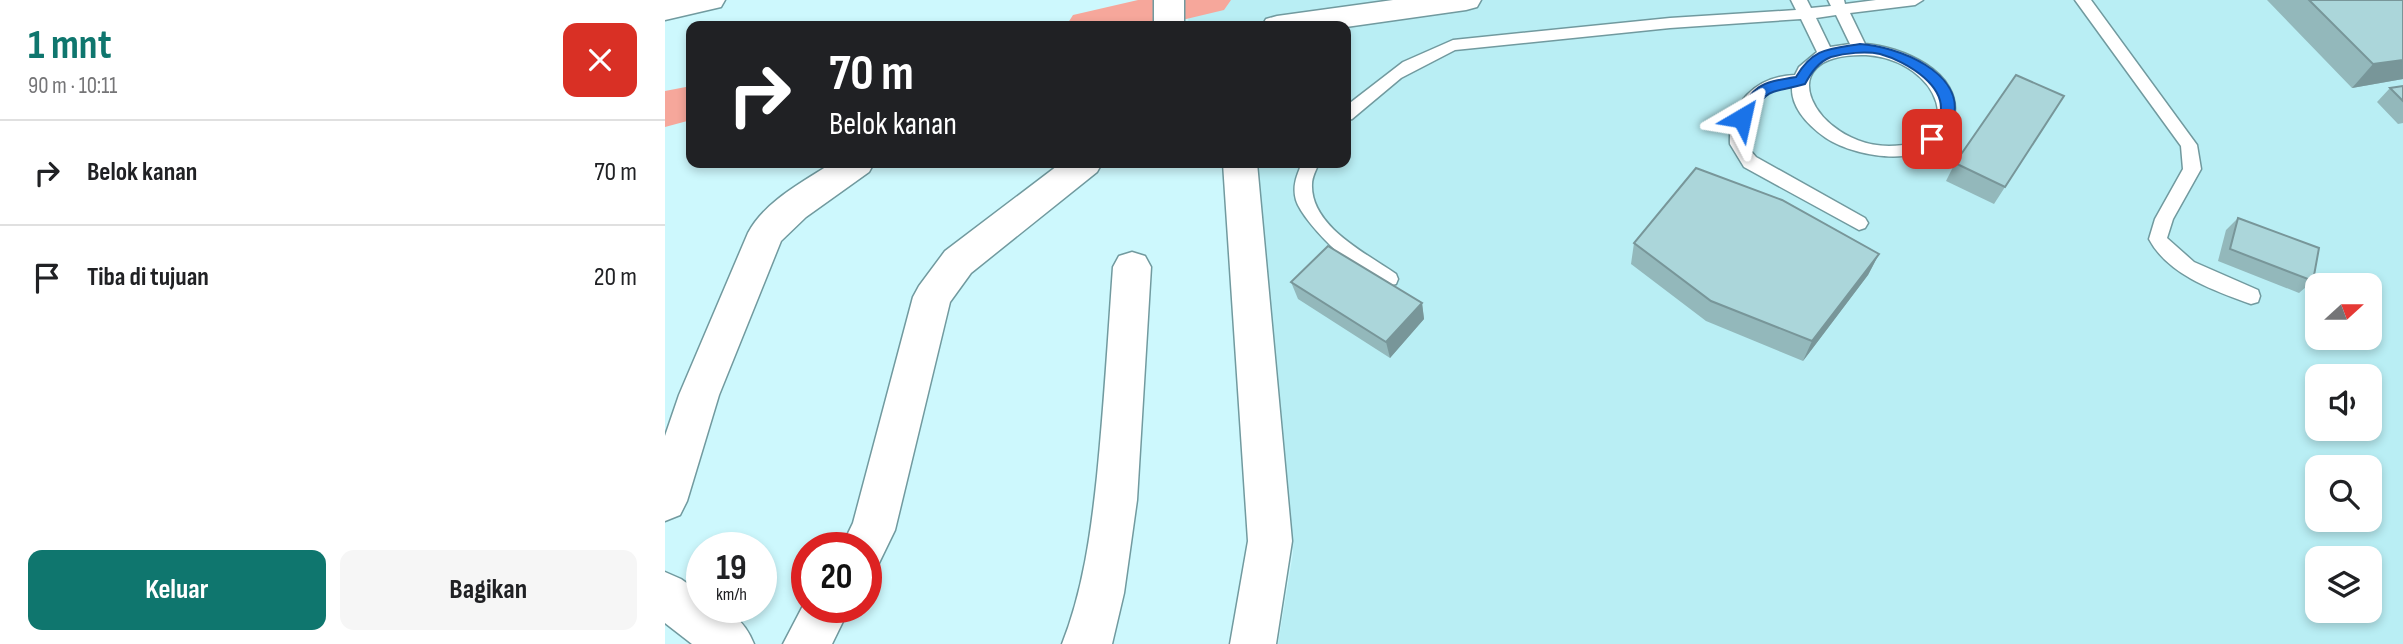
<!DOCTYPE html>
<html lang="id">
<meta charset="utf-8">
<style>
body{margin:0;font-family:"Sofia Sans Condensed",sans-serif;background:#f6f6f6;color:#202124;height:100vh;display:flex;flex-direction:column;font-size:26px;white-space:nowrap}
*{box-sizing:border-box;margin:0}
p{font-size:23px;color:#757577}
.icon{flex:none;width:38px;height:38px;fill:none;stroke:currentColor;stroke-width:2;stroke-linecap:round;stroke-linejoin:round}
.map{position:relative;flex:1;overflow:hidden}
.side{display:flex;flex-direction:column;background:#fff;width:665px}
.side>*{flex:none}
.banner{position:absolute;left:21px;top:21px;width:665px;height:147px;border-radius:14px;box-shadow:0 4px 10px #0003;background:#202124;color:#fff;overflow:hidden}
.needle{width:46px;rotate:69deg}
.controls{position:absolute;left:1640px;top:273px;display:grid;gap:14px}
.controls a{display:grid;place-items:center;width:77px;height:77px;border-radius:14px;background:#fff;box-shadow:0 4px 10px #0003;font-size:35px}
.speed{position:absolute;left:21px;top:532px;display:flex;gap:14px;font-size:35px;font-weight:700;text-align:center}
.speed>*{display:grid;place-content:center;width:91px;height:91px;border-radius:50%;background:#fff;box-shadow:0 4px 10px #0003;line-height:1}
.speed small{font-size:18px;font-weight:400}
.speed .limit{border:10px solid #d22;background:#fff;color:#111}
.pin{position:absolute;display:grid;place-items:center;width:60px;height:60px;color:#fff;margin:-30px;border-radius:14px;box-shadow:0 4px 10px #0006}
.me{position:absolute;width:77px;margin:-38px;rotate:36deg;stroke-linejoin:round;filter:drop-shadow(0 0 5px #0008)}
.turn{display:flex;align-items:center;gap:24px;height:147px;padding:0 28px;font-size:32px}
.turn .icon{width:91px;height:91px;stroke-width:2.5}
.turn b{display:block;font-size:49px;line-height:60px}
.round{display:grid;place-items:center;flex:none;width:74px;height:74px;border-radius:14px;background:#f6f6f6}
.overview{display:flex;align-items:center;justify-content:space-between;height:119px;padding:0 28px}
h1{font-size:42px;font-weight:700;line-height:52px;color:#0f766e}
.primary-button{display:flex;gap:14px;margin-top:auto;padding:14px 28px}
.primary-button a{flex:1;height:80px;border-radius:14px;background:#0f766e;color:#fff;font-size:28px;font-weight:700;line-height:80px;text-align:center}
.primary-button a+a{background:#f6f6f6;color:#202124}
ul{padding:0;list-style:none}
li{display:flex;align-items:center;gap:21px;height:105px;padding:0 28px;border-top:2px solid #e0e0e0}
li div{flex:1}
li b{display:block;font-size:26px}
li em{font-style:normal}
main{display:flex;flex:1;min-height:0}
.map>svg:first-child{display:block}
.built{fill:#b9eef4;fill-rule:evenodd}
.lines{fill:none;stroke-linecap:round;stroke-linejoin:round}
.river{fill:#f6a79b;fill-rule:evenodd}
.lane-casing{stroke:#719a9f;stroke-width:3}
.street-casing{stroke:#719a9f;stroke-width:3}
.highway-casing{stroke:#719a9f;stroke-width:3}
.lane{fill:#fff;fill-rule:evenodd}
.street{fill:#fff;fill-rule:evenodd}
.highway{fill:#fff;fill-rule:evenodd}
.wall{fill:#93b8bb}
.shaded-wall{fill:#789699}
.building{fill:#abd6da;stroke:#789699;stroke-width:2}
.route{fill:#1a73e8;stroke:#114b97;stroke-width:2}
</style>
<main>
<section class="side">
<div class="overview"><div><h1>1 mnt</h1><p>90 m · 10:11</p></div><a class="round" style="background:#d93025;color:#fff"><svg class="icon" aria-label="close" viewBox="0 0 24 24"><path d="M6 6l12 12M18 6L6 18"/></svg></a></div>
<ul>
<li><svg class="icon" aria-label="right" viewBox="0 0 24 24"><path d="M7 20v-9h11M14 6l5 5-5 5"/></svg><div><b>Belok kanan</b></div><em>70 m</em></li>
<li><svg class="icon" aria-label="arrive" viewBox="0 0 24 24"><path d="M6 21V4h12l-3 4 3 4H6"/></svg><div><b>Tiba di tujuan</b></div><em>20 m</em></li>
</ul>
<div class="primary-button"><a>Keluar</a><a>Bagikan</a></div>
</section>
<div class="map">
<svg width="1738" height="644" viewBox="0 0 1738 644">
<rect width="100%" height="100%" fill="#cdf8fd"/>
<!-- built -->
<path class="built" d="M524,0H1738V644H613L628,553L586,163H681V26H523ZM1652,285H1704V338H1652ZM1652,376H1704V429H1652ZM1652,467H1704V520H1652ZM1652,558H1704V611H1652Z"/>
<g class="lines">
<!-- river -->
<path class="river" d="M473,0H566L559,10L492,26H401L408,15Z
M26,86V120L0,127V91Z"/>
<defs>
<path id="lane" d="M1126,0H1142L1146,8L1166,6L1163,0H1179L1180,4L1211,0H1258L1250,5L1185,13L1200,44C1235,46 1298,72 1289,117C1279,172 1194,160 1161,138C1144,126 1126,108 1127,87C1121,87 1115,87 1110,89C1093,96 1077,125 1081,143C1083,149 1088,153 1091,157L1200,218L1203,223L1200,228L1194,230L1079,167L1065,144C1063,104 1091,76 1130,75L1134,67L1152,52L1136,19L1005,28L790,50L736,78L687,119L681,121V106L738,62L788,40L1005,18L1131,10ZM1171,15L1185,44L1165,47L1151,18ZM1201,55C1277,60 1305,146 1224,146C1151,146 1099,52 1201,55Z
M1410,0H1426L1532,145L1536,169L1508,219L1502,238L1529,262L1593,290L1595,296L1593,302L1586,304C1550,291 1503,275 1484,239L1490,219L1518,169L1516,146Z
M637,163H654C651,170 647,177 647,184C645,226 701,253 731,274L733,279L731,284C707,292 638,224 631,200C627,186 632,175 637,163Z"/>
<path id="street" d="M489,0H519V26H489Z
M728,0H816L812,7L801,10L681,27L597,26L601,19L612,16Z
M167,163H209L204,172L141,217L116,241L54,395L22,501L15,515L0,521V436L14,395L83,233C100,201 138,182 167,163Z
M396,163H437L432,172L306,273L285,302L230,530L214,563L201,568V548H176L188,523L248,297L254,286L280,251Z
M558,163H592L627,541L611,644H565L583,541Z
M467,252L480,256L486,267L472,500L459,593L447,644H397C418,591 426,533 432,476C439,407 443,337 448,267L454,256Z
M0,572L16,579L37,594V607C63,607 79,619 89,644H27L0,623Z
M142,598V607H185L167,644H118Z"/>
<path id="highway" d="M0,0H60L56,7L0,20Z"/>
</defs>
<!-- lane casing -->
<use href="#lane" class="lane-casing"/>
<!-- street casing -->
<use href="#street" class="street-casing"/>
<!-- highway casing -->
<use href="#highway" class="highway-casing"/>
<!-- lane -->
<use href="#lane" class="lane"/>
<!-- street -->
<use href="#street" class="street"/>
<!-- highway -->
<use href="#highway" class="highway"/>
</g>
<!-- wall -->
<path class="wall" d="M1602,0H1738V79L1687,88Z
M1738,86V123L1733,124L1712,102L1725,88Z
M1399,96L1329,204L1281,181L1290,163Z
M1573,218L1648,281L1634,293L1553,261L1561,230Z
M969,243L1214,254L1203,275L1138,361L1041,321L966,264Z
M626,282L757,303L759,319L725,358L633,299Z"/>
<!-- shaded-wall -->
<path class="shaded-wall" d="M1738,60V79L1687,88L1708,64Z
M1214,254L1203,275L1138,361L1147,341Z
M757,303L759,319L725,358L721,342Z"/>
<!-- building -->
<path class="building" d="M1644,0H1738V60L1708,64Z
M1351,75L1399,96L1340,187L1290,163Z
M1738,86V101L1725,88Z
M1031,168L1117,200L1214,254L1147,341L1046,301L969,243Z
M1573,218L1654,248L1648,281L1565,249Z
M663,246L757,303L721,342L626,282Z"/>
<!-- route -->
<path class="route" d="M1195,44C1231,46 1302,72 1288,120C1286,128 1277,136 1272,143H1262L1260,139C1264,133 1270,127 1273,121C1288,88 1241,61 1215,54C1201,51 1180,53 1166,57C1153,62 1146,73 1140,84C1101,95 1105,85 1082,122H1072L1070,118C1090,85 1093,83 1131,77C1148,48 1164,49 1195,44Z"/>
</svg>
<div class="controls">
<a><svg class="needle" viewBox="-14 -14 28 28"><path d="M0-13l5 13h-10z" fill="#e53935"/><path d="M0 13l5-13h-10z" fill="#757577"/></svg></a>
<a><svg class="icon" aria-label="sound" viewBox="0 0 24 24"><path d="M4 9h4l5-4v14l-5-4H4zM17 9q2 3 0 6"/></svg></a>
<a><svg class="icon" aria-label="search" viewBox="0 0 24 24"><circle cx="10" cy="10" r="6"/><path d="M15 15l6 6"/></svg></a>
<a><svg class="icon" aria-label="layers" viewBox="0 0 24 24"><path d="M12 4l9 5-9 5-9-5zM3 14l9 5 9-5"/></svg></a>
</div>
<div class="speed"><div>19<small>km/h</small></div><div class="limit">20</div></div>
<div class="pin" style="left:1267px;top:139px;background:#d93025"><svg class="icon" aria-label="arrive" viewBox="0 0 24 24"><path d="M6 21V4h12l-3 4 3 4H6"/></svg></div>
<svg class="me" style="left:1077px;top:118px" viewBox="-20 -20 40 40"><path d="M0-17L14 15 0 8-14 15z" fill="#1a73e8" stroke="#fff" stroke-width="4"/></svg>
<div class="banner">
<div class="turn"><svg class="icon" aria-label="right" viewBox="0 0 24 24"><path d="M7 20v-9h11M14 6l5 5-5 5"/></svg><div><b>70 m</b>Belok kanan</div></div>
</div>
</div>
</main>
